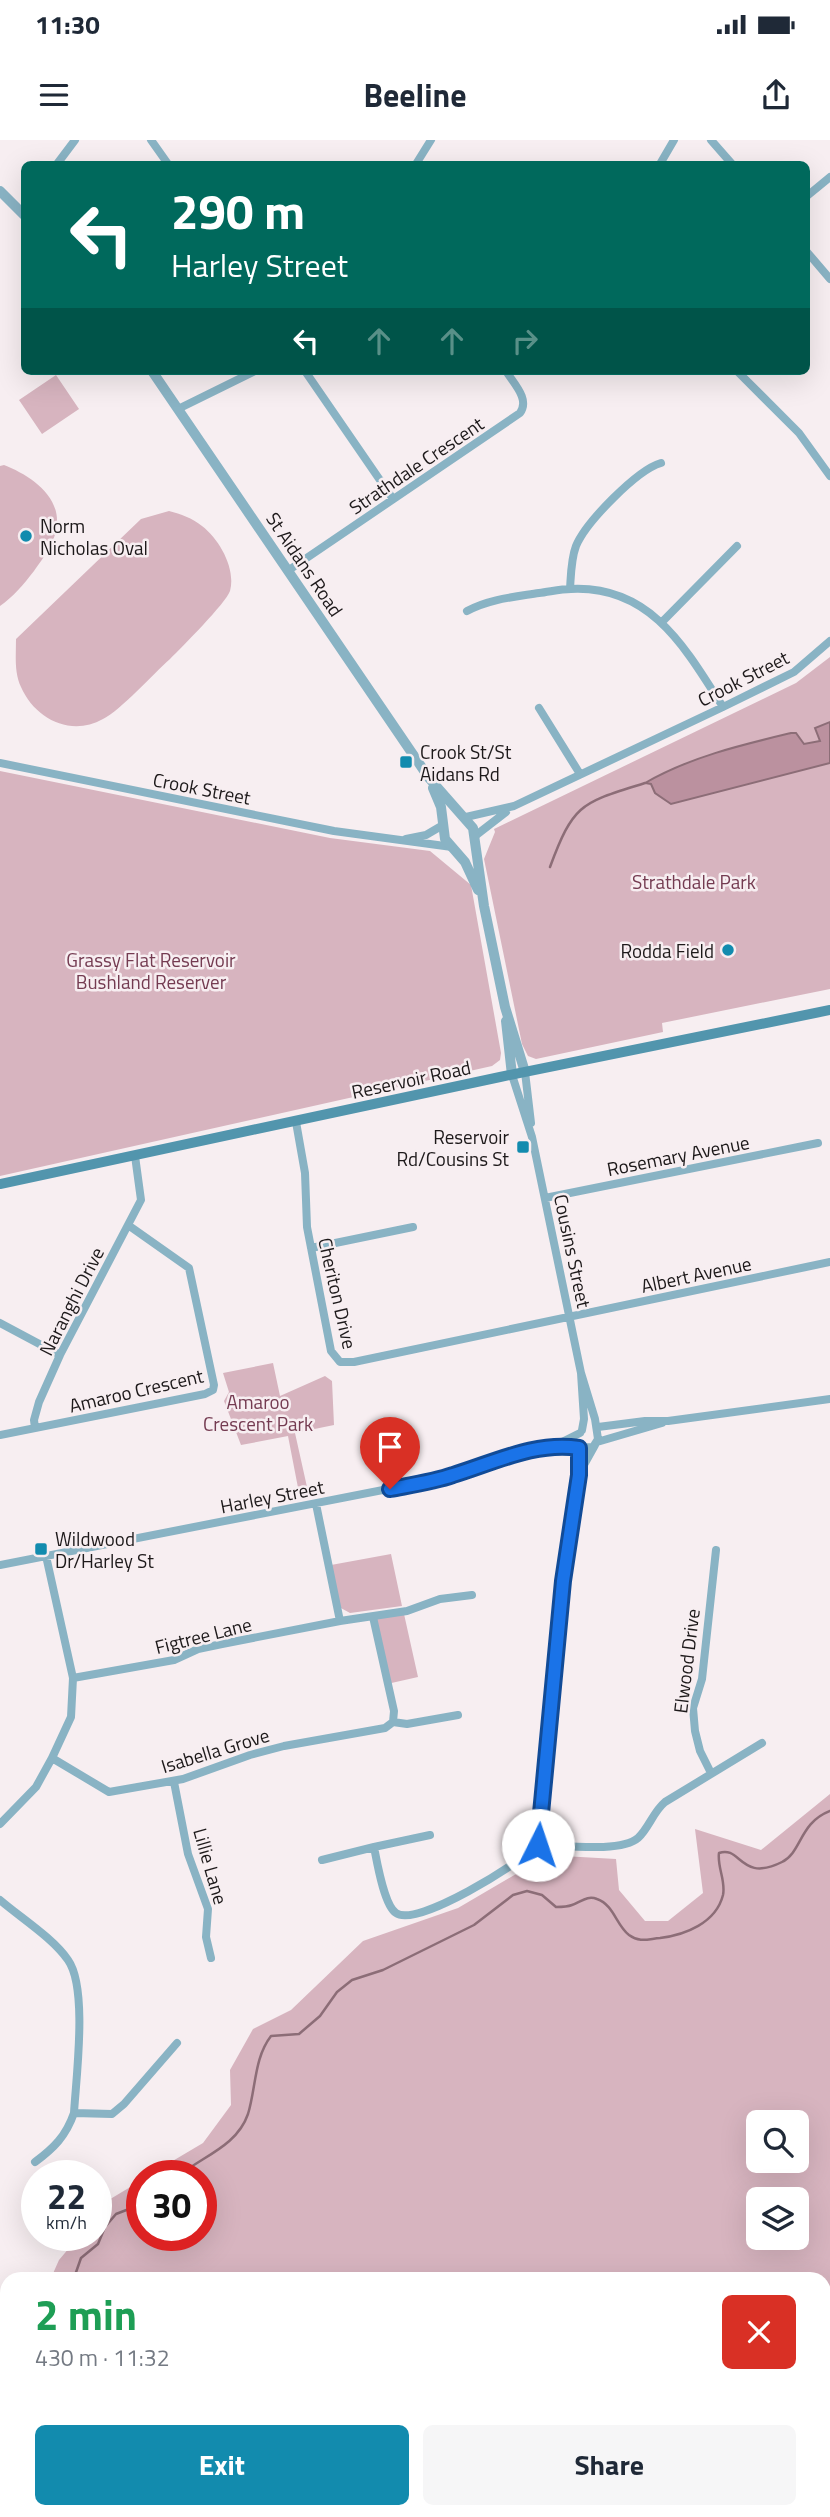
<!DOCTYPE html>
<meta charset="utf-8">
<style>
body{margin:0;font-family:"Titillium Web",sans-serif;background:#f6f6f7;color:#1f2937;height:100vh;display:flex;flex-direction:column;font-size:26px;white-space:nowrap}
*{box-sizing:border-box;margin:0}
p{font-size:23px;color:#747a83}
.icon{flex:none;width:38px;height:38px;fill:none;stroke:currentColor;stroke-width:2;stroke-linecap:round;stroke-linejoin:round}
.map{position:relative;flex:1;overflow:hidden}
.panel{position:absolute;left:0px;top:2132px;width:831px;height:247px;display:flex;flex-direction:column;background:#fff;border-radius:21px 21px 0 0;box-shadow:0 7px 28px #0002}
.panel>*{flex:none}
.guide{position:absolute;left:21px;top:21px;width:789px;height:214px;border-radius:10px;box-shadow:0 7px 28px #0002;background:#00695c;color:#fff;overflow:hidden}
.buttons{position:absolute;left:746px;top:1970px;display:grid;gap:14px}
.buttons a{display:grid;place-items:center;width:63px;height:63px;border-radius:10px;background:#fff;box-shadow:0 7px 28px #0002;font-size:35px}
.speed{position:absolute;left:21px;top:2020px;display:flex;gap:14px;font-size:35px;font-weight:700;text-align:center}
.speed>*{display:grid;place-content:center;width:91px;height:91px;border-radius:50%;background:#fff;box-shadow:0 7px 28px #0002;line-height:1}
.speed small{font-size:18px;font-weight:400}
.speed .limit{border:10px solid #d22;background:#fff;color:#111}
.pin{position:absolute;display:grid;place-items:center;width:60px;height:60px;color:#fff;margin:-72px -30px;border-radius:50% 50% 50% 0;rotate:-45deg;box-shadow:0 0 7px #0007}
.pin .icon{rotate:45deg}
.me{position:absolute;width:77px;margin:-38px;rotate:4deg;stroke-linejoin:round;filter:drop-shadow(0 0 5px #0008)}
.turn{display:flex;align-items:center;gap:24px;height:147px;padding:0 35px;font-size:32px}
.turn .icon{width:91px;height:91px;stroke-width:2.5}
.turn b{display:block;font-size:49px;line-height:60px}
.lanes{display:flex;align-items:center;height:66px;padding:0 35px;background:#0003;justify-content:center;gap:35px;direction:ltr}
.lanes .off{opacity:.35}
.round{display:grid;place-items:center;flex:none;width:74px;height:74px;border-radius:10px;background:#f6f6f7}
.overview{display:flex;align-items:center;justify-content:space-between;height:119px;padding:0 35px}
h1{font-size:42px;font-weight:700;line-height:52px;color:#1e9e55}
.button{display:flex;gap:14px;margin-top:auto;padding:14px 35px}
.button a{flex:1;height:80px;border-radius:10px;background:#128bae;color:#fff;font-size:28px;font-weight:700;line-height:80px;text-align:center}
.button a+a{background:#f6f6f7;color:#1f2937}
.status{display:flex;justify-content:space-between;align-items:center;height:49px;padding:0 35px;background:#fff;direction:ltr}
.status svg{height:19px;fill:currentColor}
header{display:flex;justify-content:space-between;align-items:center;height:91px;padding:0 35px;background:#fff;font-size:32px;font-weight:700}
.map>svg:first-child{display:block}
.green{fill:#d7b4bf;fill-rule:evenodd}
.water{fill:#bb919f;stroke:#8c6d77;stroke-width:2}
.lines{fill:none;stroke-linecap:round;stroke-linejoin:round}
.stream{stroke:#8c6d77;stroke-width:2.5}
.minor{stroke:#89b3c4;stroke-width:8}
.tertiary{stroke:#89b3c4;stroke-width:10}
.secondary{stroke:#5295ad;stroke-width:10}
.route-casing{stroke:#114b97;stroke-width:18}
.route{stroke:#1a73e8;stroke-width:12}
.poi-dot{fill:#128bae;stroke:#f7eef1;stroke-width:2.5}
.labels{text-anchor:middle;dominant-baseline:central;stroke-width:5;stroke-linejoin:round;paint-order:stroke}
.street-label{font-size:19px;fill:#1d191a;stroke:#f7eef1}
.poi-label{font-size:19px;fill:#1d191a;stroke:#f7eef1;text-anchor:start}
.park-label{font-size:19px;fill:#743b51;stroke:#f7eef1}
</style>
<div class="status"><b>11:30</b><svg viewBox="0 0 49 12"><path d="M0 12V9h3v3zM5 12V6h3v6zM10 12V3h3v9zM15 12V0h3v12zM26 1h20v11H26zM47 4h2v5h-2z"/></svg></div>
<header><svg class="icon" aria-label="menu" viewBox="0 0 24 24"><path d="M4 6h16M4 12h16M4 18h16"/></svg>Beeline<svg class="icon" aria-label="share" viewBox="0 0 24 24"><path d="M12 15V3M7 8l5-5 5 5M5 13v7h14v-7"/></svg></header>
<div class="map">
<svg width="830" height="2377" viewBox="0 0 830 2377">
<rect width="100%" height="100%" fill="#f7eef1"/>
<!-- green -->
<path class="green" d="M56,235L79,269L42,294L19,260Z
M4,325C27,334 58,353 57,382C57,400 44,417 34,431C24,444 13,457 0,466V326Z
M169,371C181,374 192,378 202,386C220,400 236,429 230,451C226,463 181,508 170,519C153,534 121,570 103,579C71,597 35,579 21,547C14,532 16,515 16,499L141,379Z
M830,517V849L662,883L663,892L536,919L528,916L522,904L484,719L495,692L494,689L796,543Z
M0,631L330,698L430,711L471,745L501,913L500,920L492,926L0,1036Z
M273,1223L280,1256L325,1236L332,1241L334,1285L295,1293L309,1356L300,1358L288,1296L241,1305L224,1261L229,1252L223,1233Z
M391,1414L402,1466L350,1473L339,1467L331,1425Z
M404,1474L418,1537L387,1544L375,1479Z
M830,1654V2377H0V2173L7,2176V2371H824V2138H51L59,2120L80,2095H96V2074L107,2061L142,2040V2095H201V2035H149L203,2003L231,1965L230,1930L253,1889L291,1870L363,1801L458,1768L535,1723L545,1715L616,1719L619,1750L645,1781H668L703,1753L695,1689L761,1710ZM758,1983H796V2021H758ZM758,2060H796V2098H758Z"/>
<!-- water -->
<path class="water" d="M830,582V623L671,664L655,653L651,644L645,643C690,617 741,605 791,593H796L804,604L820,601L815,588Z"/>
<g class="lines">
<!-- stream -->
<path class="stream" d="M550,727C574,662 582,663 645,643
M180,2035C203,2016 237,2006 248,1974C256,1948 254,1918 271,1896L299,1894L320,1876L337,1852L352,1840L383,1830L474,1785L513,1755L527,1751L542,1755L556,1767C561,1767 567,1767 572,1765C581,1762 587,1755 597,1759C614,1765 616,1785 629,1795C640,1803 648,1799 660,1798C685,1795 716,1783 723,1755C726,1741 717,1727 719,1713C741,1705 740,1743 782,1722C802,1712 799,1683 830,1671
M74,2138L81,2118L98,2104L105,2087L116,2074L142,2064
M0,2187L7,2189"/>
<!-- minor -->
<path class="minor" d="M151,0L168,24
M711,0L732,24
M57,24L75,0
M416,24L431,0
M660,24L674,0
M807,56L830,37
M807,112L830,139
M305,231L393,359
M737,231L799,293L830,336
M178,269L255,231
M289,430L520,273C530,259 514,244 506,231
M570,449C571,434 571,419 576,406C586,382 637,330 661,323
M467,471C489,459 514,457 539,453C549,452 560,449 571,449C651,445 686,509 723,567
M662,482L737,406
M539,568L580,634
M0,623L334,691L452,707
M466,677L514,666L723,567L794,532L830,501
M475,696L506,672
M406,699L426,695L443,685
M525,932L531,983
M512,935L532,997L581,1233L584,1279L582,1290
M296,982L305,1033L307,1087L331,1211L340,1222H354L830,1122
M545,1058L818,1003
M311,1108L413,1087
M0,1183L60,1215
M598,1287L645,1281H668L830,1259
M35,1288L34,1280L39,1262L60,1215L141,1060L135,1016
M0,1295L205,1254L213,1250L214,1245L189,1128L128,1085
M597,1302L662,1283
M556,1305L580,1293
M580,1332L595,1305
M0,1425L439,1339L527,1312L547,1308L593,1307L598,1299L595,1279L581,1233
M373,1477L394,1571L393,1582L407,1584L458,1575
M340,1481L407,1471L440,1459L472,1455
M73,1538L174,1520L198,1509L222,1504L340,1481L316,1364
M52,1618L109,1652L183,1639L250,1615L284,1606L385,1588L393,1582
M711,1633L700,1611L695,1591L693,1568L702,1539L716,1410
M174,1642L188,1714L208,1769L206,1797L211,1818
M0,1684L36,1647L52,1618L71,1577L73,1538L46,1416
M430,1695L374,1707C377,1722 384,1765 396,1773C417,1788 520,1723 538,1705
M538,1705L563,1441L579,1335V1308
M538,1705C561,1705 621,1713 638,1698C649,1688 653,1672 665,1662L762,1603
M322,1720L374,1707
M0,1760C21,1778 53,1798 68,1820C88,1848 76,1938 74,1973C66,1996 54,2008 35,2022
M74,1973L112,1974L124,1964L177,1903"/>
<!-- tertiary -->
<path class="tertiary" d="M0,51L24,75
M152,231L429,638L473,688L484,766L505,867L525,932
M433,648L441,667L445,699L465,722L478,750
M506,881L512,935"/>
<!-- secondary -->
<path class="secondary" d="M0,1044L500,937L830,870"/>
</g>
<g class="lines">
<defs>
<path id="route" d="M390,1349C411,1345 433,1342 453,1335C493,1323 536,1301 579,1308V1335L563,1441L538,1705"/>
</defs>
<!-- route casing -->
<use href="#route" class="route-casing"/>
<!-- route -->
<use href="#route" class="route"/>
</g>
<!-- markers -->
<g class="poi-dot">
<circle cx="26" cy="396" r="7"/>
<rect x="399" y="615" width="14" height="14" rx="3.5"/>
<circle cx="728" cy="810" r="7"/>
<rect x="516" y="1000" width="14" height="14" rx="3.5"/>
<rect x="34" y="1402" width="14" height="14" rx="3.5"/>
</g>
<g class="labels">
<!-- street labels -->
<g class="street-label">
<text transform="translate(416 325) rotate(-34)">Strathdale Crescent</text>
<text transform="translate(305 424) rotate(56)">St Aidans Road</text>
<text transform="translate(743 538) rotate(-27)">Crook Street</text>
<text transform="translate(202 648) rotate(11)">Crook Street</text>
<text transform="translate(411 939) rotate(-12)">Reservoir Road</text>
<text transform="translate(678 1015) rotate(-11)">Rosemary Avenue</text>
<text transform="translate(573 1111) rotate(78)">Cousins Street</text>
<text transform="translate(696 1134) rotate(-12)">Albert Avenue</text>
<text transform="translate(338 1153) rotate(77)">Cheriton Drive</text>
<text transform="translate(71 1161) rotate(-63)">Naranghi Drive</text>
<text transform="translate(136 1250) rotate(-13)">Amaroo Crescent</text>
<text transform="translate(272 1356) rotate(-11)">Harley Street</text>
<text transform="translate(203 1495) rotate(-14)">Figtree Lane</text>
<text transform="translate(686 1521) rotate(-83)">Elwood Drive</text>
<text transform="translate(215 1610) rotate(-17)">Isabella Grove</text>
<text transform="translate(211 1726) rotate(74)">Lillie Lane</text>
</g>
<!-- poi labels -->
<g class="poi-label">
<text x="40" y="385">Norm<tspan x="40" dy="22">Nicholas Oval</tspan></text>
<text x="420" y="611">Crook St/St<tspan x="420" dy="22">Aidans Rd</tspan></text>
<text x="714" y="810" text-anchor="end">Rodda Field</text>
<text x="509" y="996" text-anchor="end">Reservoir<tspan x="509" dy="22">Rd/Cousins St</tspan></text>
<text x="55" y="1398">Wildwood<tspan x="55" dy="22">Dr/Harley St</tspan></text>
</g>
<!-- park labels -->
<g class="park-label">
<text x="694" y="741">Strathdale Park</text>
<text x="151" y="819">Grassy Flat Reservoir<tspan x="151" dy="22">Bushland Reserver</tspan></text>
<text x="258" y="1261">Amaroo<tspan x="258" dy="22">Crescent Park</tspan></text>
</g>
</g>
</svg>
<div class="buttons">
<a><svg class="icon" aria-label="search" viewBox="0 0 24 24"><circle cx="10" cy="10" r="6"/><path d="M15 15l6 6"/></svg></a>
<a><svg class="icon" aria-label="layers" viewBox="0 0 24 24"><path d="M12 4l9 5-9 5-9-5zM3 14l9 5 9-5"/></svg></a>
</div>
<div class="speed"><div>22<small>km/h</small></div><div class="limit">30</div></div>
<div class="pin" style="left:390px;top:1349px;background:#d93025"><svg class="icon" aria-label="arrive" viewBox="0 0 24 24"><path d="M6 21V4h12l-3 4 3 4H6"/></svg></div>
<svg class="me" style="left:538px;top:1705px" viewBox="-20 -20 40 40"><circle r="19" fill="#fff"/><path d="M0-13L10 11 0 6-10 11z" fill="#1a73e8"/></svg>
<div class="guide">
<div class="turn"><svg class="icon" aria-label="left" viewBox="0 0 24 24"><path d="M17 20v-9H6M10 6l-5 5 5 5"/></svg><div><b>290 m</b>Harley Street</div></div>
<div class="lanes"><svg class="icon" aria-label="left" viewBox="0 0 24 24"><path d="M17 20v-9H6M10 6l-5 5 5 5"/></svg><svg class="icon off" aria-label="ahead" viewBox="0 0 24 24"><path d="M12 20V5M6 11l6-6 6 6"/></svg><svg class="icon off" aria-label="ahead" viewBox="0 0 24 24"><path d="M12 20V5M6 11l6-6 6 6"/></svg><svg class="icon off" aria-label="right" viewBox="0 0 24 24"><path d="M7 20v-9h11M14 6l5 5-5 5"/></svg></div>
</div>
<section class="panel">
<div class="overview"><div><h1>2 min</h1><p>430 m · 11:32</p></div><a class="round" style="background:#d93025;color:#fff"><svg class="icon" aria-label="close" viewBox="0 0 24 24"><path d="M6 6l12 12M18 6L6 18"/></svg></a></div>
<div class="button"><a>Exit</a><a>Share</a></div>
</section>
</div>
